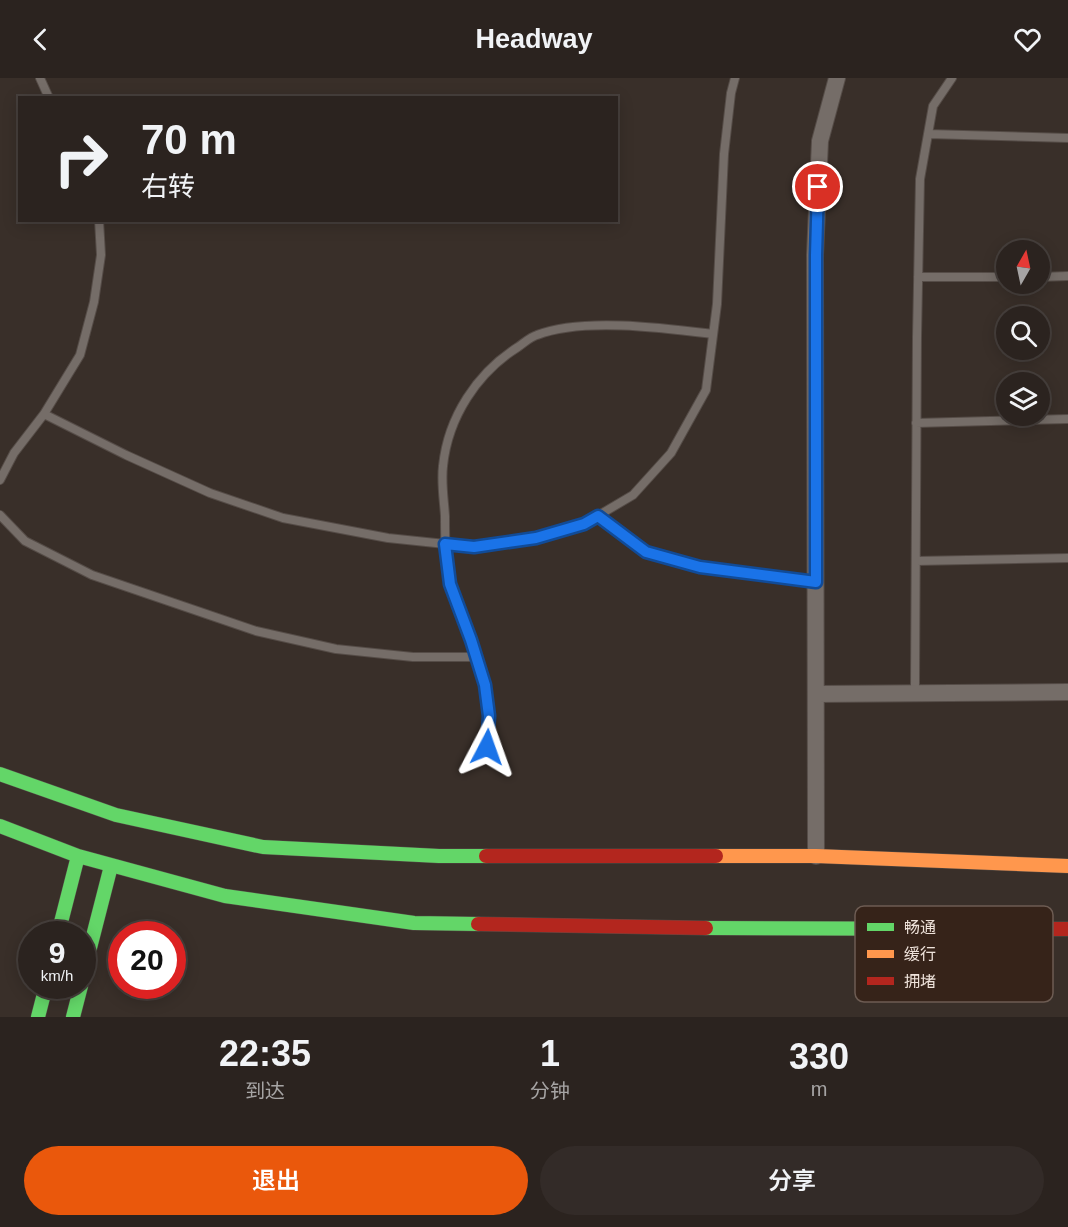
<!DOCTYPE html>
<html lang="zh">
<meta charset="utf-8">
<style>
body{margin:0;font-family:Helvetica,"Noto Sans SC",sans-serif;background:#332b28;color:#f1f3f6;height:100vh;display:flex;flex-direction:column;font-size:22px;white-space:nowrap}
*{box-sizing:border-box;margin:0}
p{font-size:20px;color:#a6a4a4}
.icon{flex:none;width:33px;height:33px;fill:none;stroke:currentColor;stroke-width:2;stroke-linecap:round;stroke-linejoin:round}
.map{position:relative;height:939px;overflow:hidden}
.drawer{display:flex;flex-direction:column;background:#2b231f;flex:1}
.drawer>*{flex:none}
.banner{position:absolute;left:18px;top:18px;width:600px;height:126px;border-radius:0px;box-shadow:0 3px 15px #0003,0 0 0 2px #47403d;background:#2b231f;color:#f1f3f6;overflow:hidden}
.needle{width:39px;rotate:9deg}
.buttons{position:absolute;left:996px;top:162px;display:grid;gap:12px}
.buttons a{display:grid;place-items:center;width:54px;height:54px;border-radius:50%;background:#2b231f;box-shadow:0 3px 15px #0003,0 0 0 2px #47403d;font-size:30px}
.speed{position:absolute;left:18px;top:843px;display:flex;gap:12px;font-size:30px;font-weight:700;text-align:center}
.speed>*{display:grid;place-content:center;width:78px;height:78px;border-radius:50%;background:#2b231f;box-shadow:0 3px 15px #0003,0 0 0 2px #47403d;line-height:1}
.speed small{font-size:15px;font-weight:400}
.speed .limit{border:9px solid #d22;background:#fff;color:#111}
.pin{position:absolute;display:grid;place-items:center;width:51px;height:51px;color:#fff;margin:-26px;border:3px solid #fff;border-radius:50%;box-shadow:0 2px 6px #0007}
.me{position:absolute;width:66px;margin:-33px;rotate:4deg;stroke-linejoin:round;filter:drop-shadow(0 0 4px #0008)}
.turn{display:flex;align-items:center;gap:21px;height:126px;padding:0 24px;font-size:27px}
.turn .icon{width:78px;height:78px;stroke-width:2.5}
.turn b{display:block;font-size:42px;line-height:51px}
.eta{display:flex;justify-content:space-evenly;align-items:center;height:102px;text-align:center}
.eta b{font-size:36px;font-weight:600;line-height:42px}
.cta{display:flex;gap:12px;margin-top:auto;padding:12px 24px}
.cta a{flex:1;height:69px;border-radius:36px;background:#ea580c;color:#fff;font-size:24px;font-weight:600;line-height:69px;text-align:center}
.cta a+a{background:#332b28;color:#f1f3f6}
header{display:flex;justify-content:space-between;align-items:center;height:78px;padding:0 24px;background:#2b231f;font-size:27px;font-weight:600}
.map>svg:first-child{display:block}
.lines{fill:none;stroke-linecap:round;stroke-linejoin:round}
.lane-casing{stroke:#554c47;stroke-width:10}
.street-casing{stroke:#554c47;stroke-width:18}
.fast-casing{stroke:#554c47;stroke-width:15}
.slow-casing{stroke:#554c47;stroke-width:15}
.jam-casing{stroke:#554c47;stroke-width:15}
.lane{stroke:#756d68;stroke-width:8}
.street{stroke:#756d68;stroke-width:16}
.fast{stroke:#63d668;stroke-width:14}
.slow{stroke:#ff974d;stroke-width:14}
.jam{stroke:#b3261e;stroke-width:14}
.route-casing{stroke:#114b97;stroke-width:15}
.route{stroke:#1a73e8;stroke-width:10}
.key{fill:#362319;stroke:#6d5c53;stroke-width:1.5}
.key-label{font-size:16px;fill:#eee2da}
</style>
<header><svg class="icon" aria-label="back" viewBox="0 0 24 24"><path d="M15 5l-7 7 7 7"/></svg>Headway<svg class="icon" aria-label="heart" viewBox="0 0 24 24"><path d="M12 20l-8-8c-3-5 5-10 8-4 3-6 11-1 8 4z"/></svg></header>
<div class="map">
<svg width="1068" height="939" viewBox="0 0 1068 939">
<rect width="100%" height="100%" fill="#392f29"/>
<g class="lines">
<defs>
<path id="lane" d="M40,0L49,20
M928,56L1068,60
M918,199H1006
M1040,199L1068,198
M44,336L126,377L210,415L283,440L388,460L474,469L536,460L584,446L633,417L671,375L706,312L717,226L724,76L731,15L735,0
M916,345L1068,341
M0,402L14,375L44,336L80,277L94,224L101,177L99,142
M0,437L25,463L92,497L256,553L336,571L413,579H476
M598,438L646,474L700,489L816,504
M916,483L1068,480
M915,607L917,259L920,101L933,28L952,0
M487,669C490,626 485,603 471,562C465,543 455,525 451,506C445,485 445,461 445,438C444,422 441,405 443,388C448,339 477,295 518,269C524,265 530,259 537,257C582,239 665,250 713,256"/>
<path id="street" d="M816,616L1068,614
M816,778L815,177L820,63L837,0"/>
<path id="fast" d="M0,696L116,737L263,769L439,778H486
M0,748L78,778L225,818L414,845L478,846
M706,850L990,851
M58,856L78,778
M82,901L111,788
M38,939L46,908
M73,939L81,908"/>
<path id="slow" d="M716,778H816L1068,788"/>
<path id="jam" d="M486,778H716
M478,846L706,850
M990,851H1068"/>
</defs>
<!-- lane casing -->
<use href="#lane" class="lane-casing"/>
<!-- street casing -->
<use href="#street" class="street-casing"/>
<!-- fast casing -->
<use href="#fast" class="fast-casing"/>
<!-- slow casing -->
<use href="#slow" class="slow-casing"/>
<!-- jam casing -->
<use href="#jam" class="jam-casing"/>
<!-- lane -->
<use href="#lane" class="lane"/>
<!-- street -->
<use href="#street" class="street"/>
<!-- fast -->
<use href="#fast" class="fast"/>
<!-- slow -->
<use href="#slow" class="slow"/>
<!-- jam -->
<use href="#jam" class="jam"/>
</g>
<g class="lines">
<defs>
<path id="route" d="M487,669L489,638L485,607L471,562L450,506L445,466L474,469L536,460L584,446L598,438L646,474L700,489L816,504V177L818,109"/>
</defs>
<!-- route casing -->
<use href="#route" class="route-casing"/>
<!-- route -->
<use href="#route" class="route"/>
</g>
<!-- legend -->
<rect x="855" y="828" width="198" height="96" rx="9" class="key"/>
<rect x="867" y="845" width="27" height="8" fill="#63d668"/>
<rect x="867" y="872" width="27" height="8" fill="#ff974d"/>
<rect x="867" y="899" width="27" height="8" fill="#b3261e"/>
<g class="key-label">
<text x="904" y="855">畅通</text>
<text x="904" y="882">缓行</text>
<text x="904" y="909">拥堵</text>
</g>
</svg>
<div class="buttons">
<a><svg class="needle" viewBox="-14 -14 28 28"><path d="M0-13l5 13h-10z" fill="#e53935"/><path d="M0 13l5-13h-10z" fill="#a6a4a4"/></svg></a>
<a><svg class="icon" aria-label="search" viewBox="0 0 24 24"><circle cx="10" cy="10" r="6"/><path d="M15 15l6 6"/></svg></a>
<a><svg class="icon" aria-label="layers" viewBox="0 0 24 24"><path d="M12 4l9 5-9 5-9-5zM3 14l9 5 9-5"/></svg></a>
</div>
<div class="speed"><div>9<small>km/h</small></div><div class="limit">20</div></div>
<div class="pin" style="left:818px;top:109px;background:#d93025"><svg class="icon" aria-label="arrive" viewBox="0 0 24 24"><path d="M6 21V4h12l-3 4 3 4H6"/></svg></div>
<svg class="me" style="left:487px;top:669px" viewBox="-20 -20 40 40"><path d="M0-17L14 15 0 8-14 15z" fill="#1a73e8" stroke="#fff" stroke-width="4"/></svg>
<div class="banner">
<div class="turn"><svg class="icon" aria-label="right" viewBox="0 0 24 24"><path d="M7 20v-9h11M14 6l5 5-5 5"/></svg><div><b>70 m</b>右转</div></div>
</div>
</div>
<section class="drawer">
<div class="eta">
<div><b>22:35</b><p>到达</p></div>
<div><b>1</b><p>分钟</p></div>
<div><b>330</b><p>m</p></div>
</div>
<div class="cta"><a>退出</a><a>分享</a></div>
</section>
